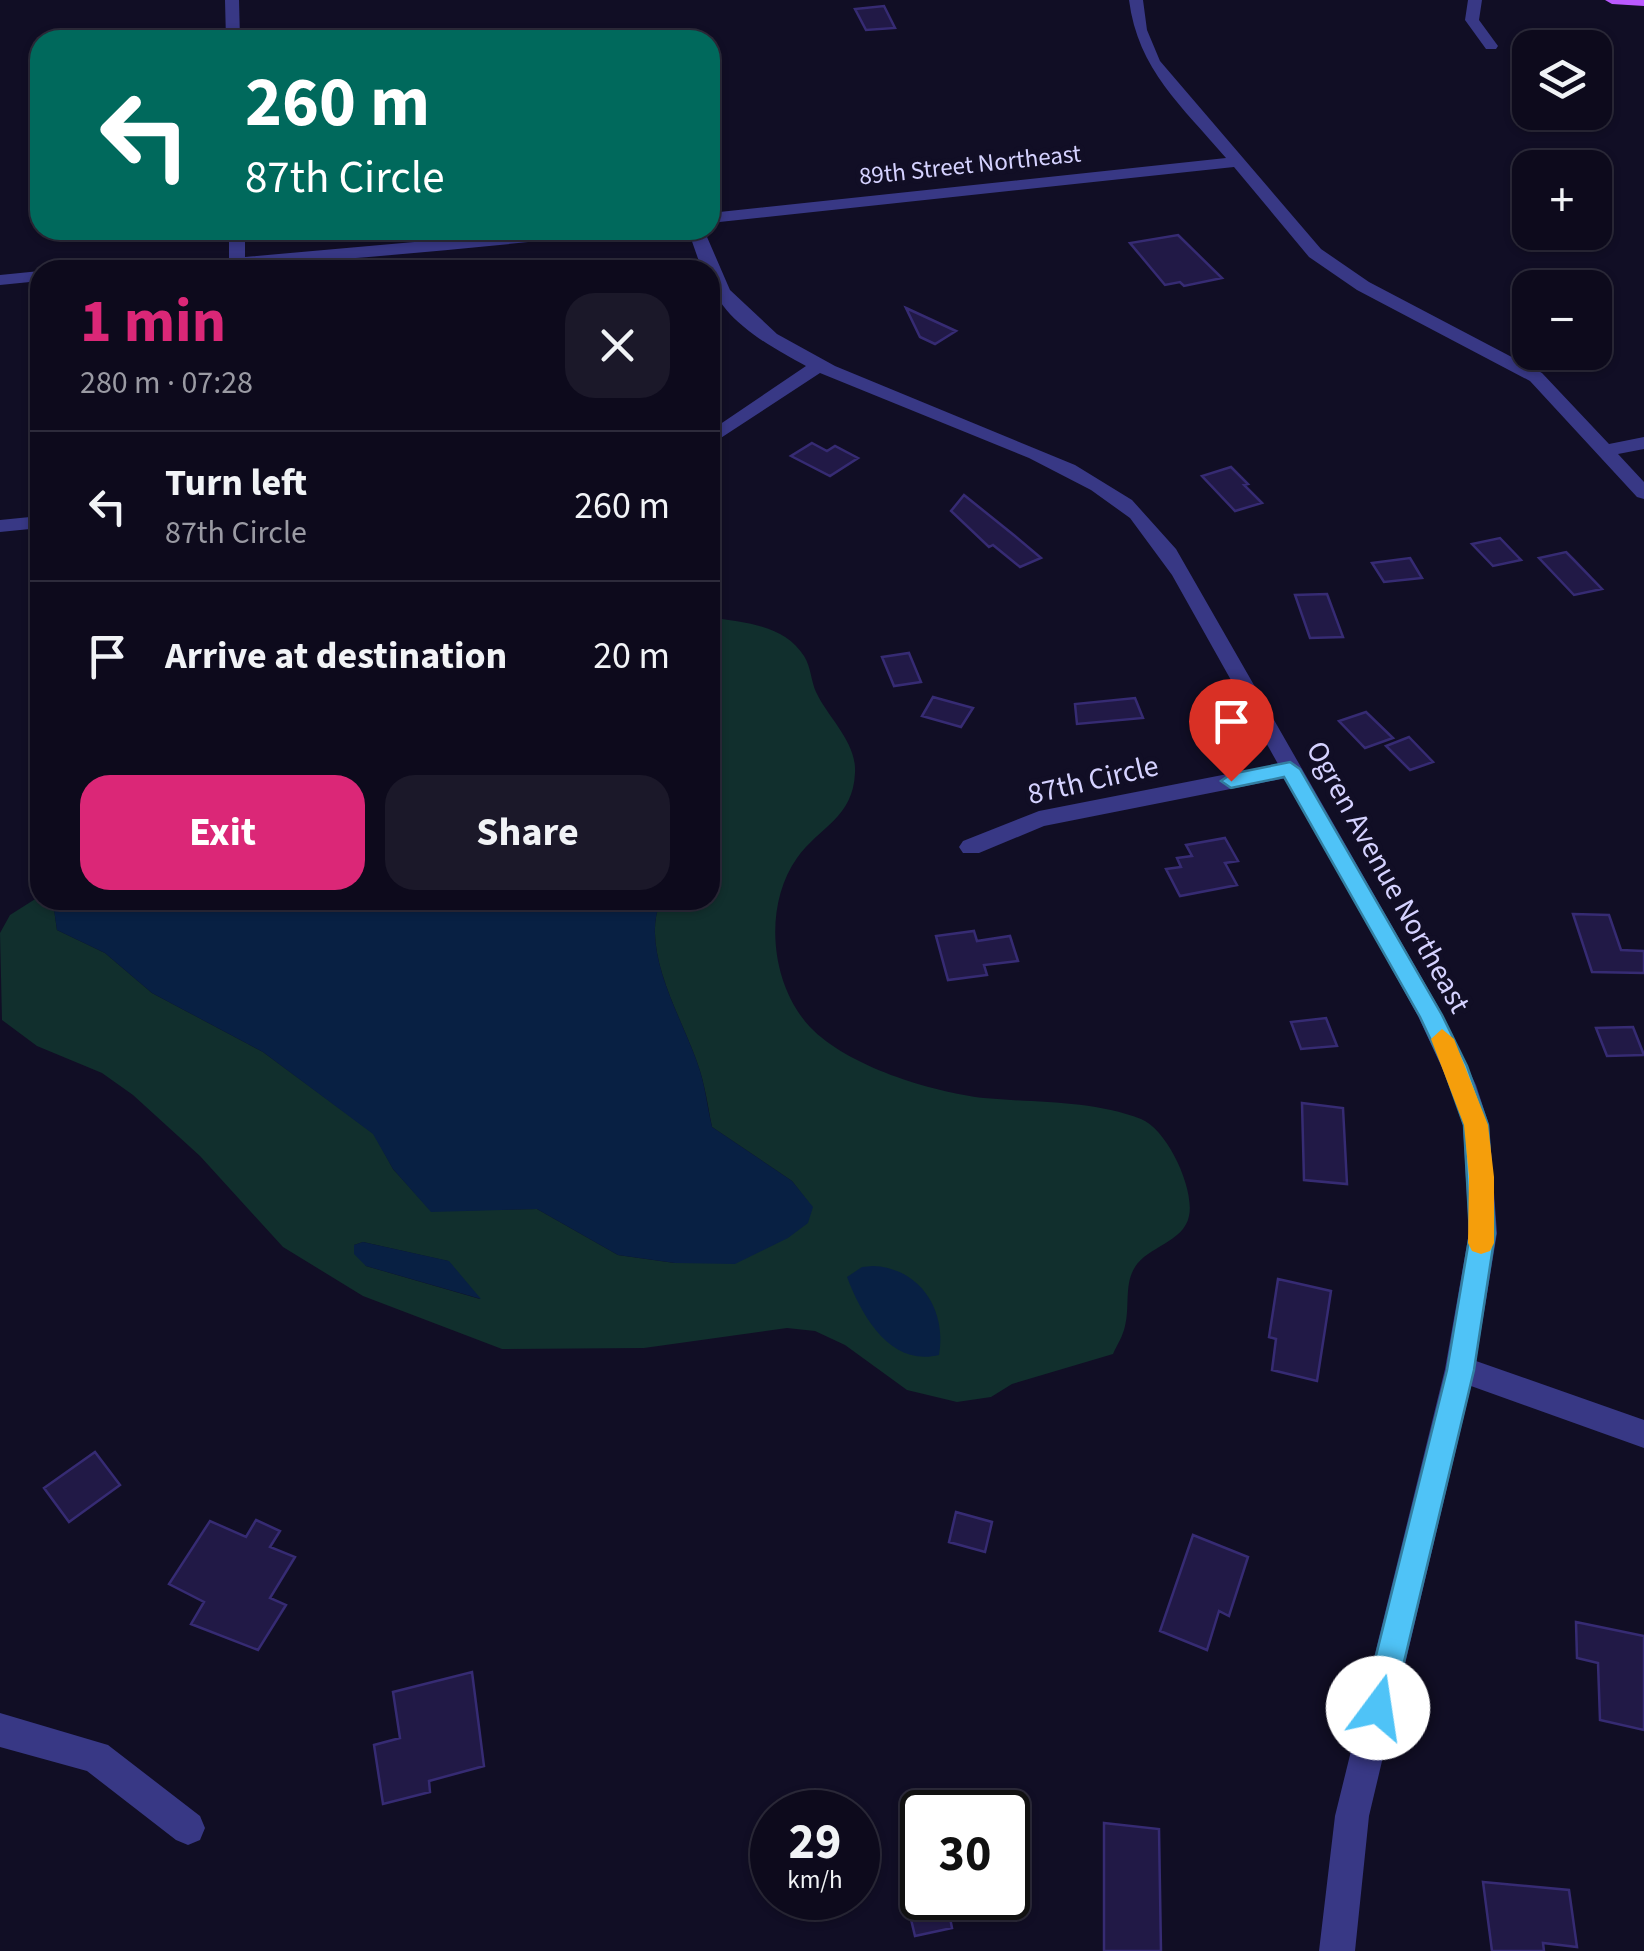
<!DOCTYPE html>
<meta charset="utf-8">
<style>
body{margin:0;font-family:"Source Sans 3",sans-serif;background:#1b1829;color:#f1f3f6;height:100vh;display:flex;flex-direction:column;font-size:38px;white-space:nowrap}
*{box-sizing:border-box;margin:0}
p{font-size:32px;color:#9a9aa3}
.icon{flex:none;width:55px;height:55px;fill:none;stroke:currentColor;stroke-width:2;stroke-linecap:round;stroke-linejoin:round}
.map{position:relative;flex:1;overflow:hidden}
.side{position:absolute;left:30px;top:260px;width:690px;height:650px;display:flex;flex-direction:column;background:#0d0a1c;border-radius:30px;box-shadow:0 2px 8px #0004,0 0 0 2px #2d2b3b}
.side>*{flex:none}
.hud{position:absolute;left:30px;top:30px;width:690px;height:210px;border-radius:30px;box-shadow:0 2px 8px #0004,0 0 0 2px #2d2b3b;background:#00695c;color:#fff;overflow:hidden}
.buttons{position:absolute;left:1512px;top:30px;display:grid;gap:20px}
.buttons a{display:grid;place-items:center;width:100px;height:100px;border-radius:20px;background:#0d0a1c;box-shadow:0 2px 8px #0004,0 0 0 2px #2d2b3b;font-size:50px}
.speed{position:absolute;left:750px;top:1790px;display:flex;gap:20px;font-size:50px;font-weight:700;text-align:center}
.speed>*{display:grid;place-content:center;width:130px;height:130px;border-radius:50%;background:#0d0a1c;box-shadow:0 2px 8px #0004,0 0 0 2px #2d2b3b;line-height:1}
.speed small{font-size:25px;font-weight:400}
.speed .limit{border:5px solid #111;border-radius:15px;background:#fff;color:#111}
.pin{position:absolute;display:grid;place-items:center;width:85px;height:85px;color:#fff;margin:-102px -42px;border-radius:50% 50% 50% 0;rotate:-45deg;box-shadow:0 0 10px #0007}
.pin .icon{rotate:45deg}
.me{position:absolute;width:110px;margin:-55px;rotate:14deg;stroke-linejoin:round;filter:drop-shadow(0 0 8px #0008)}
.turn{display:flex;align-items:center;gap:35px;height:210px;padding:0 50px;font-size:45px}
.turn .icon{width:130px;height:130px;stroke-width:2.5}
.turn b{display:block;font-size:70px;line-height:85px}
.round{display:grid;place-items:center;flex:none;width:105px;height:105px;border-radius:30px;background:#1b1829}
.summary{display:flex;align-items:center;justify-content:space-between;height:170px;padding:0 50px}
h1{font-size:60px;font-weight:700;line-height:75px;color:#db2777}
.primary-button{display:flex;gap:20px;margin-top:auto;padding:20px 50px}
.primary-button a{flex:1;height:115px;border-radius:30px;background:#db2777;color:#fff;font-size:40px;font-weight:700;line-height:115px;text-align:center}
.primary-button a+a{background:#1b1829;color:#f1f3f6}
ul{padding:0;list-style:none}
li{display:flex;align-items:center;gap:30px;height:150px;padding:0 50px;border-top:2px solid #2d2b3b}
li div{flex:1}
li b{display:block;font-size:38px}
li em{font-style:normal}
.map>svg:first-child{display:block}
.green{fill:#112f2d;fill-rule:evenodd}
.water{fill:#082043}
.building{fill:#211946;stroke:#362b73;stroke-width:2.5}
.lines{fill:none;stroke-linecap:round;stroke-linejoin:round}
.minor{fill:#383885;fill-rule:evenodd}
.major{fill:#bb59ff;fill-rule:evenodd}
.route{fill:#4fc3f7;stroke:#337fa1;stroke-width:2.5}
.slow{fill:#f59e0b}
.labels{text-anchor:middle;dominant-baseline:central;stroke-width:10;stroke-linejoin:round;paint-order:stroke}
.far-street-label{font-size:25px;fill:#d5d2ff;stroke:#110e25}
.street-label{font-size:30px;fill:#d5d2ff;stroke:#110e25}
</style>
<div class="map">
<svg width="1644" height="1951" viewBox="0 0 1644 1951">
<rect width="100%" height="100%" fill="#110e25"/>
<!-- green -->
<path class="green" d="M710,617C744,623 784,624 804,656C811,667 811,681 816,692C828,718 857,742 855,773C853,818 820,826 797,858C763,906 770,984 810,1027C847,1066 931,1092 984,1098C1036,1103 1092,1100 1141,1119C1167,1129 1195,1189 1189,1216C1184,1242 1147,1247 1135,1267C1124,1284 1130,1307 1125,1326C1123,1336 1117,1345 1113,1354L1012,1384L991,1397L957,1402L907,1390L845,1345L815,1331L787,1328L644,1348L502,1349L363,1296L283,1247L200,1156L133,1095L102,1073L37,1046L2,1020L0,933L10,915L40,896V900H92L54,909L57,930L105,953L152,993L263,1052L374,1134L393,1169L431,1211L537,1209L618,1255L675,1263H735L812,1207L792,1181L712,1127C708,1107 705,1085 698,1065C682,1017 639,950 661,900H710ZM363,1242L448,1261L480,1299L366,1266L354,1245Z"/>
<!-- water -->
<path class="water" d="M93,900H661C639,950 682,1017 698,1065C705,1084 707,1106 712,1127L792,1181L813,1207L808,1223L788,1238L735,1264L675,1263L618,1255L537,1209L431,1212L393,1169L373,1134L263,1052L152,993L105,953L57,930L54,909Z
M363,1242L449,1261L481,1299L366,1266L354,1254V1245Z
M873,1266C920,1268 947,1310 939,1355C890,1367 862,1316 847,1277L862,1267Z"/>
<!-- building -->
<path class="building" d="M884,6L895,28L866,30L855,9Z
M1178,235L1222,278L1184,286L1180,282L1165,285L1130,243Z
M906,308L956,331L935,344L920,337Z
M812,443L827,451L835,446L858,458L830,476L791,456Z
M1231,467L1248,484L1244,485L1262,503L1235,511L1202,476Z
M964,495L1015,536L1041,558L1020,567L993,545L989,547L951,511Z
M1500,538L1521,560L1493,566L1472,544Z
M1566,552L1573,559L1602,589L1574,595L1539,558Z
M1410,558L1422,578L1384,582L1372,563Z
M1327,594L1343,637L1310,638L1295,595Z
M909,653L921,682L894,686L882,657Z
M933,697L973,708L961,727L922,716Z
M1135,698L1143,718L1077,724L1075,704Z
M1366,712L1393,738L1365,748L1339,721Z
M1409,737L1433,762L1410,770L1386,746Z
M1225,838L1238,861L1225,863L1237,885L1180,896L1166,869L1181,867L1177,858L1192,856L1186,845Z
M1573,914L1609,915L1621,950L1644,951V973L1592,972Z
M974,931L977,941L1010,936L1018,961L984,965L987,975L948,980L936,936Z
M1326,1018L1337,1046L1301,1049L1291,1022Z
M1633,1027L1644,1055L1607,1056L1596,1028Z
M1302,1103L1343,1108L1347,1184L1304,1180Z
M1278,1279L1331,1291L1317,1381L1272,1370L1276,1339L1269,1337Z
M95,1452L120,1485L69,1522L44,1488Z
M956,1512L992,1522L985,1552L949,1542Z
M256,1520L280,1531L270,1547L295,1557L270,1598L286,1605L258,1650L191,1624L204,1602L169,1584L210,1521L246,1537Z
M1193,1535L1248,1557L1229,1616L1219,1611L1207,1650L1160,1631Z
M1576,1622L1644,1636V1730L1600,1720L1598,1663L1577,1658Z
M472,1672L484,1766L429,1781L430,1792L383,1804L374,1745L400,1738L393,1692Z
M1104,1823L1159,1829L1161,1951H1104Z
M1483,1882L1569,1890L1577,1947L1543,1943L1544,1951H1492Z
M947,1903L952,1928L915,1936L909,1911Z"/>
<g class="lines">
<!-- minor -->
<path class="minor" d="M225,0H239L240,40H226Z
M1129,0H1143L1147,30L1160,61L1321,249L1369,282L1542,373L1609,444L1644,437V449L1618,454L1644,482V499L1637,497L1530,381L1357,290L1309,257L1234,167L710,223V213L1226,158C1182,106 1138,70 1129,0Z
M1468,0H1482L1479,20L1498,46L1496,49H1486L1465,20Z
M229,230H245V257L550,230H607L599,235C429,252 261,270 90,270L98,265L229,258Z
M688,230H704L730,290L777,334L835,366L1075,465L1132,500L1176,549L1439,1008L1476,1085L1489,1125L1497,1233L1476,1361L1644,1420V1448L1471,1386L1369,1816L1355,1951H1319L1335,1816L1445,1369L1469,1233L1463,1125L1450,1085L1418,1016L1286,778L1044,826L979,853H963L959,847L963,841L1039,811L1278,764L1172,575L1130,518L1091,490L1029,458L820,373L710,445V431L806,366C771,347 710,315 710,270H702Z
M40,271V281L0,285V275Z
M40,516V528L0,532V520Z
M0,1713L108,1745L200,1816L205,1828L200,1840L188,1845L176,1840L87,1771L0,1747Z"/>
<!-- major -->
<path class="major" d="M1605,0H1644V6L1612,4Z"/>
</g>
<!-- route -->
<path class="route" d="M1290,762L1300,769L1442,1015L1467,1066L1488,1125L1495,1234L1474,1370L1393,1708L1389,1719L1378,1723L1367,1719L1363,1708L1447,1370L1470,1234L1464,1125L1443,1066L1420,1017L1284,777L1231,788L1221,781L1231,774Z"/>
<!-- slow -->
<path class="slow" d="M1442,1029L1454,1039L1488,1125L1494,1177V1243L1490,1251L1481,1254L1472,1251L1468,1243L1469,1177L1464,1125L1431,1039Z"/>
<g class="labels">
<!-- far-street labels -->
<g class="far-street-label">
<text transform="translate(970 165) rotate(-6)">89th Street Northeast</text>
</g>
<!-- street labels -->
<g class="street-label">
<text transform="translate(1093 780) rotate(-13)">87th Circle</text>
<text transform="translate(1388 877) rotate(61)">Ogren Avenue Northeast</text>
</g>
</g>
</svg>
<div class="buttons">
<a><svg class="icon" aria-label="layers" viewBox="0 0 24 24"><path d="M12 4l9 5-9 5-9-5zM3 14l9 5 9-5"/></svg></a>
<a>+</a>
<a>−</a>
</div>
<div class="speed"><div>29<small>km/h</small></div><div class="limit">30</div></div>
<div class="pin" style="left:1231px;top:781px;background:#d93025"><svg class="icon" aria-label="arrive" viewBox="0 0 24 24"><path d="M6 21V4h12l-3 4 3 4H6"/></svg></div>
<svg class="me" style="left:1378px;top:1708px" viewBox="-20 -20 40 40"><circle r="19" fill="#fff"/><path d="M0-13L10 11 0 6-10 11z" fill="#4fc3f7"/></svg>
<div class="hud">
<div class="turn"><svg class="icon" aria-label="left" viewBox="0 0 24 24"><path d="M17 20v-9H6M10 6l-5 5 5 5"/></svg><div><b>260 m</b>87th Circle</div></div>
</div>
<section class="side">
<div class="summary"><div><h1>1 min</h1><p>280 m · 07:28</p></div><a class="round"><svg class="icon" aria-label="close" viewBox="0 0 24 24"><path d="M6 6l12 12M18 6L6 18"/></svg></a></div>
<ul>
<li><svg class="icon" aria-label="left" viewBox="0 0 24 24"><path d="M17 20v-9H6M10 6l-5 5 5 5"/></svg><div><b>Turn left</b><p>87th Circle</p></div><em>260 m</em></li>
<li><svg class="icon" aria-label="arrive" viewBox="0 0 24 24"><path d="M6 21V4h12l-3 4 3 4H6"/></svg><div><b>Arrive at destination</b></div><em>20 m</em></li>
</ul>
<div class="primary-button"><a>Exit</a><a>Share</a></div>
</section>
</div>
